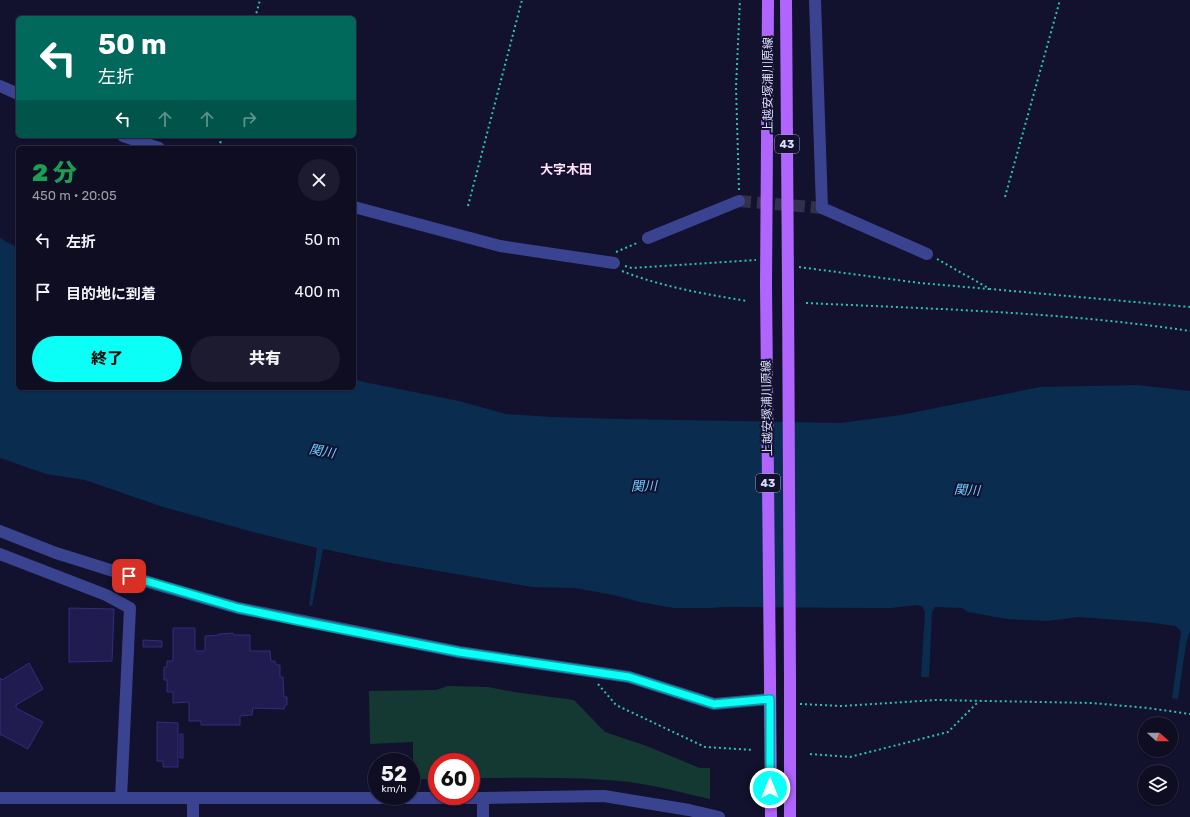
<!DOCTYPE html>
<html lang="ja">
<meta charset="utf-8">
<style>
body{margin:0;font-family:Rubik,"Noto Sans JP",sans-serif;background:#1c1b2f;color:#f1f3f6;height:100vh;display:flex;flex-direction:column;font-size:15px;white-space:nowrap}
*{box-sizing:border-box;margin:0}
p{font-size:13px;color:#9b9ca5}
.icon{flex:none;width:22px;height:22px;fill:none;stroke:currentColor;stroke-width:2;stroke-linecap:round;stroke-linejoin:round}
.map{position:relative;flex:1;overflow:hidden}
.drawer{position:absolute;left:16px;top:146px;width:340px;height:244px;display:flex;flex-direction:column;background:#0e0d22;border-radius:6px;box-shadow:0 1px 3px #0004,0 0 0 1px #2e2d40}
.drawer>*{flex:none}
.banner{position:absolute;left:16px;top:16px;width:340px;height:122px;border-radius:6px;box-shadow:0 1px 3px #0004,0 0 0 1px #2e2d40;background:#00695c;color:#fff;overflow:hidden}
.needle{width:26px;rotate:111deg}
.buttons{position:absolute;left:1138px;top:717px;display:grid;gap:8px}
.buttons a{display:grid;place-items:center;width:40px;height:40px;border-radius:50%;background:#0e0d22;box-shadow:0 1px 3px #0004,0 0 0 1px #2e2d40;font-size:20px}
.speed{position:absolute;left:368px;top:753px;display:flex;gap:8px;font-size:20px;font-weight:700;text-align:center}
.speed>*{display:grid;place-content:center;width:52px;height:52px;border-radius:50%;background:#0e0d22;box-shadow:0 1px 3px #0004,0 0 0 1px #2e2d40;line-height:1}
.speed small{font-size:10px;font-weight:400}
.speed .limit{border:6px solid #d22;background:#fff;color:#111}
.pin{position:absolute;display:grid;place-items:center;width:34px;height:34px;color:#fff;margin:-17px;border-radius:8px;box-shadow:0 2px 6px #0006}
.me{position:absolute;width:44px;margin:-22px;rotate:0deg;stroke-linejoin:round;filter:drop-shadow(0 0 3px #0008)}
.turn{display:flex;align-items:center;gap:14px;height:84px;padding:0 16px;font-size:18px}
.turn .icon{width:52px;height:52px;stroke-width:2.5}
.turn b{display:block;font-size:28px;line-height:34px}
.lanes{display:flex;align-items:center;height:38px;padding:0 16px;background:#0003;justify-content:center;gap:20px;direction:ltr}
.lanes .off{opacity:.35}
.round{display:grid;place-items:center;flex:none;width:42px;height:42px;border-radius:21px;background:#1c1b2f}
.summary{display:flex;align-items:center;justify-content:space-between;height:68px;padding:0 16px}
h1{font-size:24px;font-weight:800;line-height:30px;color:#1e9e55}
.button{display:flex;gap:8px;margin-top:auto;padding:8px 16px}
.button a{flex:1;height:46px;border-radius:24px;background:#0afff6;color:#111;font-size:16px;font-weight:800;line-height:46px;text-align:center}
.button a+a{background:#1c1b2f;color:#f1f3f6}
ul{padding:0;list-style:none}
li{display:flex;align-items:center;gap:12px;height:52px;padding:0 16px}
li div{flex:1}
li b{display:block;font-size:15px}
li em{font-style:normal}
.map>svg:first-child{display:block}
.green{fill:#143932}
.water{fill:#092c4f}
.building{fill:#201c50;stroke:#322d7d}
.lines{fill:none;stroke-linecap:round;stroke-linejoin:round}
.minor-tunnel{stroke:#31304d;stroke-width:12;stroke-dasharray:12 6;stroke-linecap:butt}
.path{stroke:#2cc5a7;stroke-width:2;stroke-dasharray:2 3;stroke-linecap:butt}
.minor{stroke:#3a438f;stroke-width:12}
.major{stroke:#b165ff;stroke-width:12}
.major-bridge{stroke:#b165ff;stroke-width:12}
.route-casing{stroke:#06a6a0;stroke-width:10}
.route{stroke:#0afff6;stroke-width:7}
.labels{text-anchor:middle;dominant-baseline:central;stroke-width:4;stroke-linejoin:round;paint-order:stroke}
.shield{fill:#12112e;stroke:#a1a1c0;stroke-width:1}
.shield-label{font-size:11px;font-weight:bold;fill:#dedfff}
.street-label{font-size:12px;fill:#dedfff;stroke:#12112e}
.neighbourhood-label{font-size:13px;font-weight:bold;fill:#ffe0f8;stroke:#12112e}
.water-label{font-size:13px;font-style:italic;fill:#6ccfff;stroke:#12112e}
</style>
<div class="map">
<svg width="1190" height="817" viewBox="0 0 1190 817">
<rect width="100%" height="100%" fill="#12112e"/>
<!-- green -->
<path class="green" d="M448,686L488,687L514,692L574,700L605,732L644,745L700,768H710V799C684,793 657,786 630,782C577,776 524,778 471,778V762H437V779H413V742L370,744L369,691L436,690Z"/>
<!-- water -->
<path class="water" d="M0,238L18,248V388H354V379L364,382L459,401L506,414L554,417L620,419L840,423L901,415L1040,387L1138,385L1190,391V631L1186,644L1178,699L1172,698L1181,632L1179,629L1175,626L1146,622L1078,617L1048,621L1007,619L968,612L962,608L935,607L932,613L929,677H921L925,613L923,607L917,605L891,608H872L725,607L711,608H673L640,602L613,595L575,588L532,587L386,562L323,549L312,606L309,605L317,548L249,531L160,506L85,480L46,474L0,458Z"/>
<!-- building -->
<path class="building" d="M69,608L114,609L112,661L69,662Z
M173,628H195V651H205V636L219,635V634L233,633L234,635H250V651H270L271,661H275L276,665H280V677H283L284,697H287V705H285L284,709L253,708L252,715L240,716V725H201V721H189V702L173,703V692H167V680H164V667H167V661H173Z
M143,640L162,641V647H143Z
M29,663L43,689L16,705V708L43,722L28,749L2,735H0V678L2,680Z
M157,722L178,723V767H163V761H157Z
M180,734H183V758H180Z"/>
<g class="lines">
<!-- minor-tunnel -->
<path class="minor-tunnel" d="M739,201L822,208"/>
<!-- path -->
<path class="path" d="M255,18L260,0
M219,148L222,136
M739,190L736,87L740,0
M1005,197L1060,0
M468,206L522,0
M616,252L637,243
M937,259L990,289L1190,307
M625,266L632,268L756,260
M799,267L920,283L989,289
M622,271C662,287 705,294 747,301
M806,303C934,309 1063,312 1190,331
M598,684L616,705L705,747L753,750
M800,704L842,706L936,700L1092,703L1148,708L1190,714
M810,754L850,757L948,732L979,701"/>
<!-- minor -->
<path class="minor" d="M815,0L822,208L927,254
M0,86L18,94
M123,136L159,148
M354,207L500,246L614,263
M648,238L739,201
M0,531L56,553L158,585L238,608L459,652L629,677L714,704L770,699
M0,554L106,595L130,608L121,798
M0,798H483L604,796L689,810L719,817
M483,798V817
M193,799V817"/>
<!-- major -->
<path class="major" d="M786,0L788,287
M766,285L768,0
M790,679V817
M770,680L771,817"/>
<!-- major-bridge -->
<path class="major-bridge" d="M766,285L770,680
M788,287L790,679"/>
</g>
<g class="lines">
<defs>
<path id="route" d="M129,576L238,608L295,620L459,652L629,677L714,704L770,699V788"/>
</defs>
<!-- route casing -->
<use href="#route" class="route-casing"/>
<!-- route -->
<use href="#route" class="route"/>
</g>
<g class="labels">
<!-- shield labels -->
<g class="shield">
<rect x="775" y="135" width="24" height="18" rx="3"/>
<rect x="756" y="474" width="24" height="18" rx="3"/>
</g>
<g class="shield-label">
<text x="787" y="144">43</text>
<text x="768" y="483">43</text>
</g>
<!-- street labels -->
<g class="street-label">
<text transform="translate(768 85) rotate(-90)">上越安塚浦川原線</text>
<text transform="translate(767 408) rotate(-91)">上越安塚浦川原線</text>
</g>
<!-- neighbourhood labels -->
<g class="neighbourhood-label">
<text x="566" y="169">大字木田</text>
</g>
<!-- water labels -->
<g class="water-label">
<text transform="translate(322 451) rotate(10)">関川</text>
<text transform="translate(644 486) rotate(-1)">関川</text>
<text transform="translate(967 490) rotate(3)">関川</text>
</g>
</g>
</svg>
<div class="buttons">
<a><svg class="needle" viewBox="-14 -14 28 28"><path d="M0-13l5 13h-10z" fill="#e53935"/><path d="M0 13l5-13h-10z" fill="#9b9ca5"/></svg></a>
<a><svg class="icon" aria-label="layers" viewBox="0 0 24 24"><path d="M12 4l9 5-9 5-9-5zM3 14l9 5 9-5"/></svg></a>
</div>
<div class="speed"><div>52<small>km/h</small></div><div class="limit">60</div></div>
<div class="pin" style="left:129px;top:576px;background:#d93025"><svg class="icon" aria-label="arrive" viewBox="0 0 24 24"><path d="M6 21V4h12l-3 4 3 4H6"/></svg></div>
<svg class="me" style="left:770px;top:788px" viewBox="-20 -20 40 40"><circle r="17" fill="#0afff6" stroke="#fff" stroke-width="3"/><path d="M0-11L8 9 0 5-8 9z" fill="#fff"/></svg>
<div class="banner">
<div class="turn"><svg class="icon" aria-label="left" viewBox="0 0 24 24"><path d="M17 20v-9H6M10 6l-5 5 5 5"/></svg><div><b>50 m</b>左折</div></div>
<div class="lanes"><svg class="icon" aria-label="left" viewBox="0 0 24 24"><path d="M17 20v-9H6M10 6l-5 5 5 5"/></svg><svg class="icon off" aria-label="ahead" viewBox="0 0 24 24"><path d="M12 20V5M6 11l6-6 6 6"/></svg><svg class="icon off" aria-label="ahead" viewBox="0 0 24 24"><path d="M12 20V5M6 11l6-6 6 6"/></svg><svg class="icon off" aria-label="right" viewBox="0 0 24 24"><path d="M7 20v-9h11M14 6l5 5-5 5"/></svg></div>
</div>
<section class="drawer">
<div class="summary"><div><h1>2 分</h1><p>450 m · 20:05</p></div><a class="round"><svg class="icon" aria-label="close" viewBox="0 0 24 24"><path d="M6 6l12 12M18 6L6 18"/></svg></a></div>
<ul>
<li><svg class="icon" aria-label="left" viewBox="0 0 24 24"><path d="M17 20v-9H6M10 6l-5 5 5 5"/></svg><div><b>左折</b></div><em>50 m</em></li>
<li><svg class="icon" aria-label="arrive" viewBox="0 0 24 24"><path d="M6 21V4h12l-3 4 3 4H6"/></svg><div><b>目的地に到着</b></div><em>400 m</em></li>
</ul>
<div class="button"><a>終了</a><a>共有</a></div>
</section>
</div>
